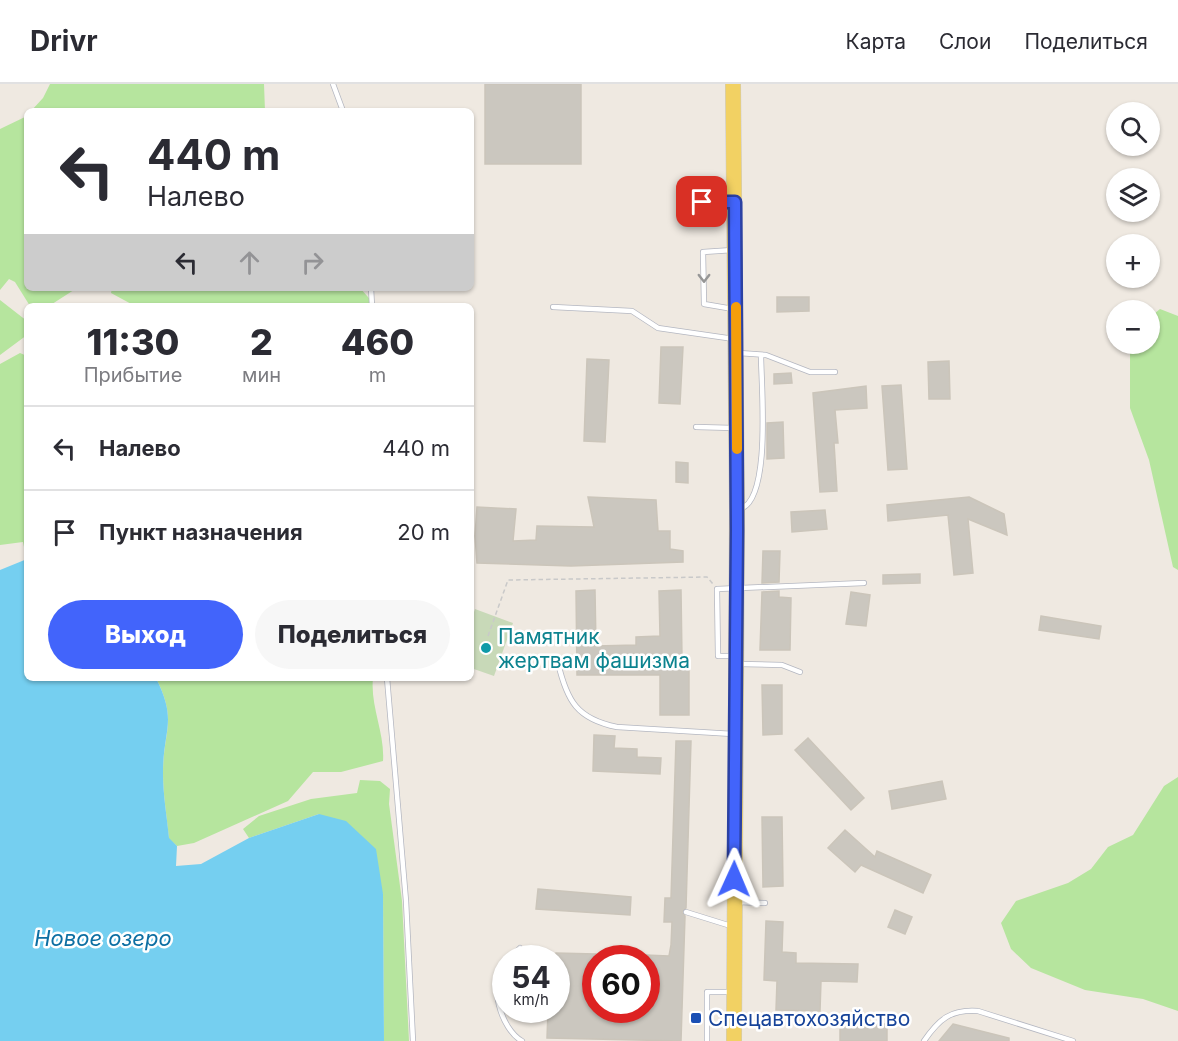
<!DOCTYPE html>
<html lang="ru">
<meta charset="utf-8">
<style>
body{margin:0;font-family:Inter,sans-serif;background:#f7f7f7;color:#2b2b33;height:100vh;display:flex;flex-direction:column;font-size:22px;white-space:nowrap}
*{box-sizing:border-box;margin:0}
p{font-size:20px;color:#7c7c81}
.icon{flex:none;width:33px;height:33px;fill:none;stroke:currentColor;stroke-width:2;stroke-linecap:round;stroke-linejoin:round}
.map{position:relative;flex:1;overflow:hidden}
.side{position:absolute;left:24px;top:219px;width:450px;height:378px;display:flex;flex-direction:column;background:#fff;border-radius:9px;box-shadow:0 2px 4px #0004}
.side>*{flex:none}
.top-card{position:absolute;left:24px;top:24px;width:450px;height:183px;border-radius:9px;box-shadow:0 2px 4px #0004;background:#fff;color:#2b2b33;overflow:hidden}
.fabs{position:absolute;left:1106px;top:18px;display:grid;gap:12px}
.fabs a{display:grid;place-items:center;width:54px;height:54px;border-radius:50%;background:#fff;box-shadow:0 2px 4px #0004;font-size:30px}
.speed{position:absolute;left:492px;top:861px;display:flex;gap:12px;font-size:30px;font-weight:700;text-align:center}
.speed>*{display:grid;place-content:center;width:78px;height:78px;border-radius:50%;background:#fff;box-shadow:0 2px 4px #0004;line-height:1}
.speed small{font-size:15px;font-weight:400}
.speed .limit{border:9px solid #d22;background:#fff;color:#111}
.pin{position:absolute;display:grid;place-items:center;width:51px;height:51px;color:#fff;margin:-26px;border-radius:12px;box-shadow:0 3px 9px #0006}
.me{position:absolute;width:66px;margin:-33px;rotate:1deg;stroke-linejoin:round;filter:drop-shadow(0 0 4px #0008)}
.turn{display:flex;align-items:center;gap:21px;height:126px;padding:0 24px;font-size:27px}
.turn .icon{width:78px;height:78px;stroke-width:2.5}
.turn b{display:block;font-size:42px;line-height:51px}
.lanes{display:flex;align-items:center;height:57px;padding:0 24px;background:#0003;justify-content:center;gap:30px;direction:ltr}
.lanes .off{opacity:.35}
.eta{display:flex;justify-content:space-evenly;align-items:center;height:102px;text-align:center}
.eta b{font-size:36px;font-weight:800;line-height:42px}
.action{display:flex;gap:12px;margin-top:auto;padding:12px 24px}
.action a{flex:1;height:69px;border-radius:36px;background:#4264fb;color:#fff;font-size:24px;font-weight:800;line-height:69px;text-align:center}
.action a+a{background:#f7f7f7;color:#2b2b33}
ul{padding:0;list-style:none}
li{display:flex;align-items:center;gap:18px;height:84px;padding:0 24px;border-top:2px solid #e1e1e2}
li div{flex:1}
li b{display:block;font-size:22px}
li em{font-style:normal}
header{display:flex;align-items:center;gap:36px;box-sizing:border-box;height:84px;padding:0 30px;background:#fff;border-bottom:2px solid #e1e1e2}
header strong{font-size:28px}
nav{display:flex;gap:33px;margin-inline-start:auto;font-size:21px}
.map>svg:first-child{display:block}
.green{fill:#b6e59e}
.cemetery{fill:#c8d9b8}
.water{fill:#75cff0}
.building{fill:#cbc7bf;stroke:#cbc5ba;stroke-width:1.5}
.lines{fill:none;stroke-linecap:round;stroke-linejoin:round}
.lane-casing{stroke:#b4b7c1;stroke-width:6}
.primary-casing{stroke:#c9c9c9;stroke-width:16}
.path{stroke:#c9c9c9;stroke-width:1.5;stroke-dasharray:4.5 3;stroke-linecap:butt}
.lane{stroke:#fff;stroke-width:4.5}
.primary{stroke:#f2d163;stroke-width:15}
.oneway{stroke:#969696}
.route-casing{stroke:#2b41a3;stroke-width:15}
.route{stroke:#4264fb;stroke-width:10}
.slow{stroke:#f59e0b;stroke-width:10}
.culture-dot{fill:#0f9aa8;stroke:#fff;stroke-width:2}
.transit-dot{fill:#1a4fb4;stroke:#fff;stroke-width:2}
.labels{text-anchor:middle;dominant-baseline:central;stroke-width:5;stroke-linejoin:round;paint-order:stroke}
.culture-label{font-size:21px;fill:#0d838f;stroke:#fff;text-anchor:start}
.transit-label{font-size:21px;fill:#164399;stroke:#fff;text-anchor:start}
.water-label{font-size:22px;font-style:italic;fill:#0d6fa3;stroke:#fff}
</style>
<header>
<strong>Drivr</strong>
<nav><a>Карта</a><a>Слои</a><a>Поделиться</a></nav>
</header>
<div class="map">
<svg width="1178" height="957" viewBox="0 0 1178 957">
<rect width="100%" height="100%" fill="#efe9e1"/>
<!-- green -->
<path class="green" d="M50,0H264L265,27H31L43,14Z
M27,32V204H77L49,222H30L15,198L9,195L0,206V45Z
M112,204H360L376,222H135L111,209Z
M0,216L27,237V251L0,271Z
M1160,225L1178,232V486L1173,483L1149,376L1130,324V266L1133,260H1149V234Z
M20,269L27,272V524L18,509L26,473L23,458L0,461V280Z
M156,594H373C370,622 385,649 383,677L341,688H313L288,717L194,759L177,762L169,755C167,733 163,711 163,689C163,646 178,638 156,594Z
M1178,693V927L1143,915L1085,906L1031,884L1011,865L1001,839L1016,817L1068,799L1091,785L1108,763L1133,751L1164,702Z
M360,696L380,697L390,705L389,720L402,817L409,957H384L383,810L319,730L249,754L243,745L259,732L311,715L357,709Z"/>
<!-- cemetery -->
<path class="cemetery" d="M475,525L513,539L494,592L471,584V537Z"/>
<!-- water -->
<path class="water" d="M27,475V594H156C178,638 163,645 163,689C163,711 167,733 169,754L177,762L176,782L201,780L249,754L319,730L346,737L376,765L383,810L384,957H0V486Z"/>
<!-- building -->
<path class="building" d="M485,0H581V80H485Z
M777,213H809V227L777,228Z
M661,263H683L680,320L659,319Z
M587,275L609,276L605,358L584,357Z
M949,277L950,315H929L928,278Z
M791,289L792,299L774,300V290Z
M901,301L907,385L888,386L882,302Z
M866,302L867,324L835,326L838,359H834L837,407L820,408L813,309Z
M783,338L784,374L767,375V339Z
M676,378L688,379V399L676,398Z
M588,413L656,416L658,447H670V465L683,467V478L571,482L477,479L475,452L477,423L516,425L513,457L536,456L537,442L594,443Z
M969,413L1004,430L1007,451L968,435L973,489L954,491L948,431L888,437L887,421Z
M825,426L827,445L792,448L791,428Z
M763,467H780L779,498L762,499Z
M920,490V499L883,500V491Z
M595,506L596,562L636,561V553L660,552L659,507L681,506L682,574H689V631H660V591H577L576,507Z
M779,507V513L791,514L790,566H760L762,508Z
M851,508L870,511L866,542L846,540Z
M1041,532L1101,542L1099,555L1039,546Z
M762,601H782V650L763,651Z
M594,651L615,652L614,664L637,665V673L661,674L660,690L593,687Z
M808,654L864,714L851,726L795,666Z
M676,657H691L686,824L682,828L685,832L681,957L547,954L548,926H556V869L596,870V926H646V871L669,872L671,861L672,838H664L665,814H671Z
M942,697L946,715L892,725L889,707Z
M762,733H782L783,802L763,803Z
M845,746L875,773L877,767L931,791L923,809L861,781L855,788L828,764Z
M538,805L631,813L630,831L536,825Z
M895,826L912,833L905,850L888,843Z
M766,837L783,838L782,868L796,869V879L858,880L857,898L821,897L820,927L776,926L777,897L764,896Z
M840,939L887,940V957H840Z
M953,940L1009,954V957H939Z"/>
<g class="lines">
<defs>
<path id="lane" d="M333,0L343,27
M702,118H732
M371,204L372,222
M553,223L632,227L658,244L734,255
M733,225L704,220L703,168L733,166
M739,269L766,271L810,288H835
M696,343L734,344
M740,425C772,416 761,300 761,271
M735,572H718L717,505L864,499
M558,579C567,617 577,635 617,643L733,650
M739,580L782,581L800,588
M387,594L406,817L413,957
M736,818L765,819
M686,828L731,842
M510,874L520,864
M506,880C487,899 501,945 522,957
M736,939H766
M707,957V908H731
M924,957C939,935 951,925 978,927L1073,957"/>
<path id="primary" d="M733,0L737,426L734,957"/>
</defs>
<!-- lane casing -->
<use href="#lane" class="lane-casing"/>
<!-- primary casing -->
<use href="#primary" class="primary-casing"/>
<!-- path -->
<path class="path" d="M488,552L508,496L707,493L713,500"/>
<!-- lane -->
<use href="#lane" class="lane"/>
<!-- primary -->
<use href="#primary" class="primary"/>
</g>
<!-- one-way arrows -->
<defs><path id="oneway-chevron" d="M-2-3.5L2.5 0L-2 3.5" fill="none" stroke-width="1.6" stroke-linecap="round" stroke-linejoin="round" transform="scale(1.5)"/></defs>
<use class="oneway" href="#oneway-chevron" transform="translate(704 194) rotate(90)"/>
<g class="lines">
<defs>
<path id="route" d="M702,118H735L737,446L734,795"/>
</defs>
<!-- route casing -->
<use href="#route" class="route-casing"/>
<!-- route -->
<use href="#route" class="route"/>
<!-- slow -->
<path class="slow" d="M736,223L737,365"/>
</g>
<!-- markers -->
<circle class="culture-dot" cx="486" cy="564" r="6"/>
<rect class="transit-dot" x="690" y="928" width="12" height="12" rx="3"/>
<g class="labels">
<!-- culture labels -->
<g class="culture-label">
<text x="498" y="552">Памятник<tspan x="498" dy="24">жертвам фашизма</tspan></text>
</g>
<!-- transit labels -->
<g class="transit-label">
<text x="708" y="934">Спецавтохозяйство</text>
</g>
<!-- water labels -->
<g class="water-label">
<text x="103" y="854">Новое озеро</text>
</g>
</g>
</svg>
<div class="fabs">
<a><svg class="icon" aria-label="search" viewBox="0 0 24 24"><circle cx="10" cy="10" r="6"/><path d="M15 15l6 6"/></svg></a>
<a><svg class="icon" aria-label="layers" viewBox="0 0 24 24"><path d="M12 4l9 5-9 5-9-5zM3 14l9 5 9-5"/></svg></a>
<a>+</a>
<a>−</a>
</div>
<div class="speed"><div>54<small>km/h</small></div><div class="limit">60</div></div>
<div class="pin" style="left:702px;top:118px;background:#d93025"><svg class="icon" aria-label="arrive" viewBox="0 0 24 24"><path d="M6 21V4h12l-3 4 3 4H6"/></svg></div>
<svg class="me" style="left:734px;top:795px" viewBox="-20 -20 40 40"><path d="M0-17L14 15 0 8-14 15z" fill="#4264fb" stroke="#fff" stroke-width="4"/></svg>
<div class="top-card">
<div class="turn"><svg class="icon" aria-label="left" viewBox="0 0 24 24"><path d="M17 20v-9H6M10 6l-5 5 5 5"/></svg><div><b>440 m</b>Налево</div></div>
<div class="lanes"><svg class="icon" aria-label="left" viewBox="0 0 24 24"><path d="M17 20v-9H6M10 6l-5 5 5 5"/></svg><svg class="icon off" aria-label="ahead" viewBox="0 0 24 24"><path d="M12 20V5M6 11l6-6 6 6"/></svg><svg class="icon off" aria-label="right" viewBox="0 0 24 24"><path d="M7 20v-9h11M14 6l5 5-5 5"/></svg></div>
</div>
<section class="side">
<div class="eta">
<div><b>11:30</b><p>Прибытие</p></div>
<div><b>2</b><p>мин</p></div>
<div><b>460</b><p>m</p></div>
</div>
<ul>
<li><svg class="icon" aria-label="left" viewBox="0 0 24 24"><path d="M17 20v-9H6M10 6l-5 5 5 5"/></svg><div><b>Налево</b></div><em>440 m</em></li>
<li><svg class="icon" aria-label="arrive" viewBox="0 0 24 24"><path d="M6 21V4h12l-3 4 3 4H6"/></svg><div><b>Пункт назначения</b></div><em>20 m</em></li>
</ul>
<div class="action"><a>Выход</a><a>Поделиться</a></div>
</section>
</div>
